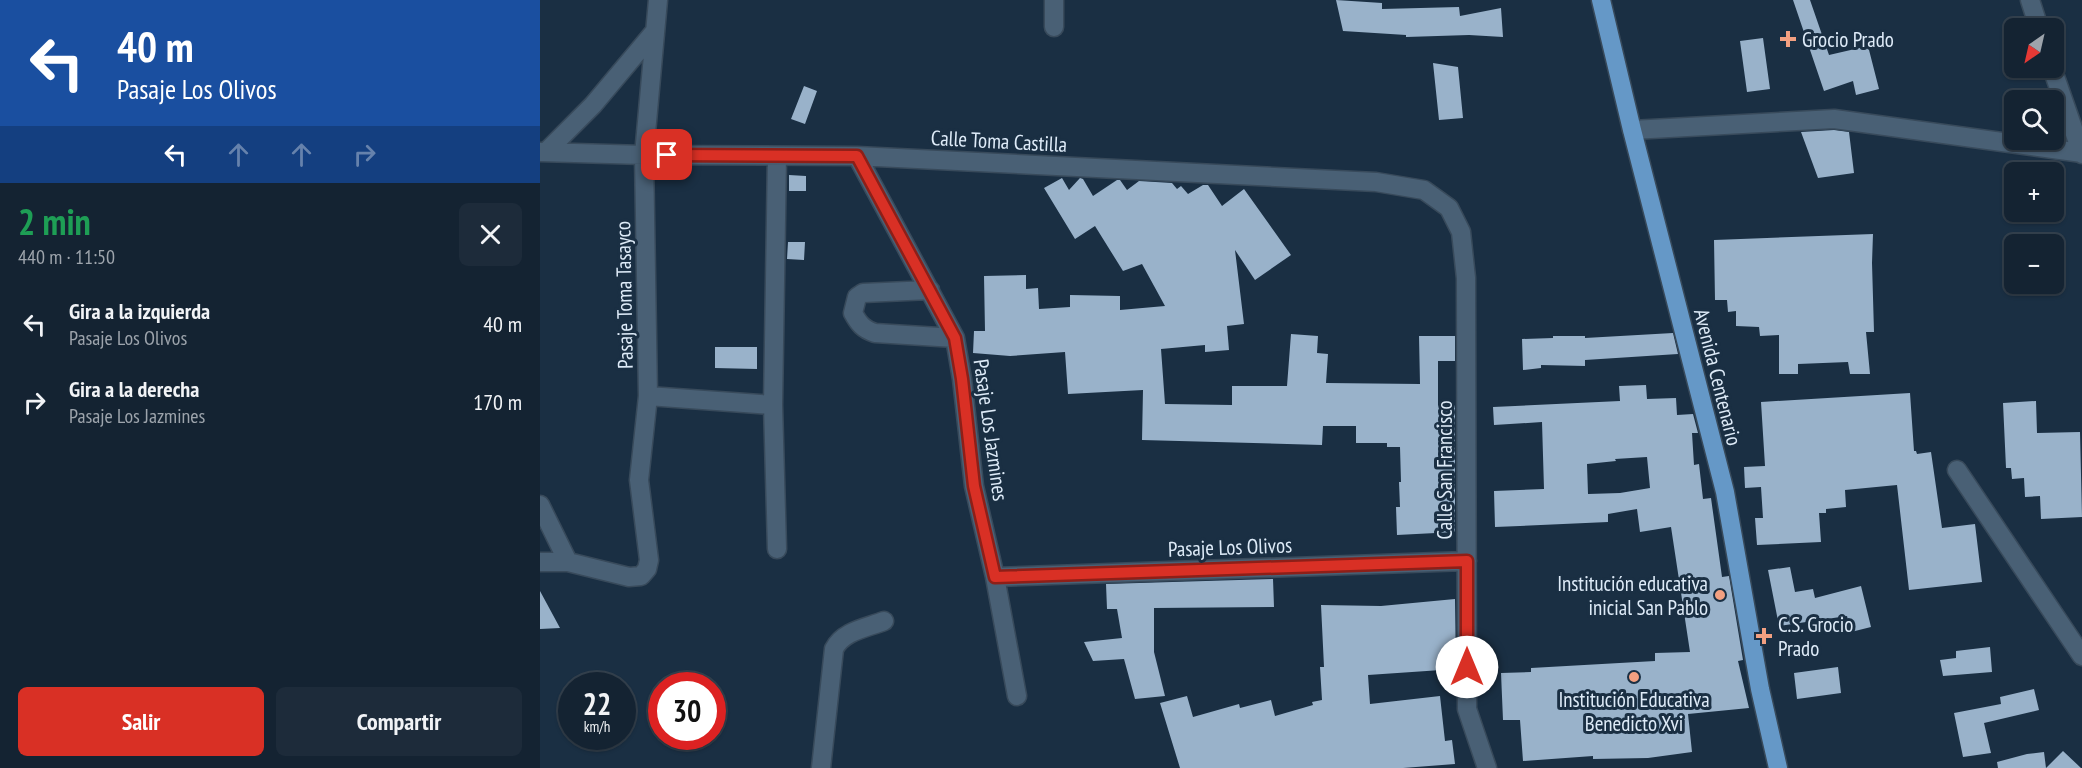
<!DOCTYPE html>
<html lang="es">
<meta charset="utf-8">
<style>
body{margin:0;font-family:"PT Sans Narrow",sans-serif;background:#1d2b3a;color:#f1f3f6;height:100vh;display:flex;flex-direction:column;font-size:22px;white-space:nowrap}
*{box-sizing:border-box;margin:0}
p{font-size:20px;color:#9da4ac}
.icon{flex:none;width:33px;height:33px;fill:none;stroke:currentColor;stroke-width:2;stroke-linecap:round;stroke-linejoin:round}
.map{position:relative;flex:1;overflow:hidden}
.drawer{display:flex;flex-direction:column;background:#142332;width:540px}
.drawer>*{flex:none}
.guide{background:#1a4fa0;color:#fff;overflow:hidden}
.needle{width:39px;rotate:214deg}
.controls{position:absolute;left:1464px;top:18px;display:grid;gap:12px}
.controls a{display:grid;place-items:center;width:60px;height:60px;border-radius:9px;background:#142332;box-shadow:0 2px 4px #0004,0 0 0 2px #33404d;font-size:30px}
.speed{position:absolute;left:18px;top:672px;display:flex;gap:12px;font-size:30px;font-weight:700;text-align:center}
.speed>*{display:grid;place-content:center;width:78px;height:78px;border-radius:50%;background:#142332;box-shadow:0 2px 4px #0004,0 0 0 2px #33404d;line-height:1}
.speed small{font-size:15px;font-weight:400}
.speed .limit{border:9px solid #d22;background:#fff;color:#111}
.pin{position:absolute;display:grid;place-items:center;width:51px;height:51px;color:#fff;margin:-26px;border-radius:12px;box-shadow:0 3px 9px #0006}
.me{position:absolute;width:66px;margin:-33px;rotate:0deg;stroke-linejoin:round;filter:drop-shadow(0 0 4px #0008)}
.turn{display:flex;align-items:center;gap:21px;height:126px;padding:0 18px;font-size:27px}
.turn .icon{width:78px;height:78px;stroke-width:2.5}
.turn b{display:block;font-size:42px;line-height:51px}
.lanes{display:flex;align-items:center;height:57px;padding:0 18px;background:#0003;justify-content:center;gap:30px;direction:ltr}
.lanes .off{opacity:.35}
.round{display:grid;place-items:center;flex:none;width:63px;height:63px;border-radius:9px;background:#1d2b3a}
.head{display:flex;align-items:center;justify-content:space-between;height:102px;padding:0 18px}
h1{font-size:36px;font-weight:600;line-height:45px;color:#1e9e55}
.primary-button{display:flex;gap:12px;margin-top:auto;padding:12px 18px}
.primary-button a{flex:1;height:69px;border-radius:9px;background:#d93025;color:#fff;font-size:24px;font-weight:600;line-height:69px;text-align:center}
.primary-button a+a{background:#1d2b3a;color:#f1f3f6}
ul{padding:0;list-style:none}
li{display:flex;align-items:center;gap:18px;height:78px;padding:0 18px}
li div{flex:1}
li b{display:block;font-size:22px}
li em{font-style:normal}
main{display:flex;flex:1;min-height:0}
.map>svg:first-child{display:block}
.building{fill:#99b2ca;fill-rule:evenodd}
.lines{fill:none;stroke-linecap:round;stroke-linejoin:round}
.minor-casing{stroke:#384a5b;stroke-width:21}
.major-casing{stroke:#384a5b;stroke-width:21}
.minor{stroke:#496075;stroke-width:18}
.major{stroke:#6598c7;stroke-width:18}
.route-casing{stroke:#8d1f18;stroke-width:15}
.route{stroke:#d93025;stroke-width:10}
.poi-dot{fill:#f3a081;stroke:#1a2f43;stroke-width:2}
.labels{text-anchor:middle;dominant-baseline:central;stroke-width:6;stroke-linejoin:round;paint-order:stroke}
.poi-label{font-size:21px;fill:#deebf8;stroke:#1a2f43;text-anchor:start}
.street-label{font-size:21px;fill:#deebf8;stroke:#1a2f43}
</style>
<main>
<section class="drawer">
<div class="guide">
<div class="turn"><svg class="icon" aria-label="left" viewBox="0 0 24 24"><path d="M17 20v-9H6M10 6l-5 5 5 5"/></svg><div><b>40 m</b>Pasaje Los Olivos</div></div>
<div class="lanes"><svg class="icon" aria-label="left" viewBox="0 0 24 24"><path d="M17 20v-9H6M10 6l-5 5 5 5"/></svg><svg class="icon off" aria-label="ahead" viewBox="0 0 24 24"><path d="M12 20V5M6 11l6-6 6 6"/></svg><svg class="icon off" aria-label="ahead" viewBox="0 0 24 24"><path d="M12 20V5M6 11l6-6 6 6"/></svg><svg class="icon off" aria-label="right" viewBox="0 0 24 24"><path d="M7 20v-9h11M14 6l5 5-5 5"/></svg></div>
</div>
<div class="head"><div><h1>2 min</h1><p>440 m · 11:50</p></div><a class="round"><svg class="icon" aria-label="close" viewBox="0 0 24 24"><path d="M6 6l12 12M18 6L6 18"/></svg></a></div>
<ul>
<li><svg class="icon" aria-label="left" viewBox="0 0 24 24"><path d="M17 20v-9H6M10 6l-5 5 5 5"/></svg><div><b>Gira a la izquierda</b><p>Pasaje Los Olivos</p></div><em>40 m</em></li>
<li><svg class="icon" aria-label="right" viewBox="0 0 24 24"><path d="M7 20v-9h11M14 6l5 5-5 5"/></svg><div><b>Gira a la derecha</b><p>Pasaje Los Jazmines</p></div><em>170 m</em></li>
</ul>
<div class="primary-button"><a>Salir</a><a>Compartir</a></div>
</section>
<div class="map">
<svg width="1542" height="768" viewBox="0 0 1542 768">
<rect width="100%" height="100%" fill="#1a2f43"/>
<!-- building -->
<path class="building" d="M796,0L842,3V9L919,7L920,16L961,8L963,37L929,35L866,37V35L803,31Z
M1253,0H1270L1289,55L1328,46L1339,89L1316,95L1313,81L1284,91Z
M1223,38L1230,89L1207,92L1200,41Z
M893,63L918,67L923,118L899,120Z
M264,86L277,91L265,124L251,119Z
M1294,130L1309,132L1314,173L1278,178L1261,132Z
M249,175L266,176V191H249Z
M522,178L529,190L540,178L543,179L553,196L577,180H580L587,190L599,181L632,183L637,189L641,186L648,194L663,185H668L682,206L704,189L751,255L715,280L695,250L704,324L687,326L689,350L665,352V345L621,349L625,404L692,405V386H747L751,334L778,336L777,353L788,354L786,383L880,384L879,336H915V361H898V405H915V532L857,535L856,507H860L859,482H861L860,447H847V443H816V426H783L782,445L602,440L603,390L528,394L525,352L470,356L433,353L434,331H445L444,276L486,275V289L498,288L499,309L530,307V295L580,296V310L625,306L602,264L583,271L555,226L535,239L504,188Z
M1333,234L1332,263L1334,332H1326L1330,374H1310L1308,362L1258,364V374H1239V335L1220,336L1219,327L1196,326V311L1188,312L1187,300H1175L1174,240Z
M248,242H265L264,260L247,259Z
M1133,333L1138,354L1045,360V366L1001,365V368L983,370L982,339L1013,338V336H1045V338Z
M175,347H217V369L175,368Z
M1106,385L1107,399L1136,398L1137,415L1153,414L1158,433H1152L1154,465L1159,464L1163,499L1171,498L1182,577L1189,576L1203,660L1198,661L1209,708L1148,714L1152,752L1108,758L1053,759V756L983,761L980,720H963L961,673L991,672V668L1115,661V653L1150,652L1131,527L1100,532L1097,509L1068,514V522L955,527L954,491L1004,489L1002,422L954,425L953,407L1080,401L1079,386ZM1107,457L1110,488L1080,493L1048,494L1047,464L1076,461L1075,459Z
M1370,393L1374,451H1376L1377,454L1391,452L1402,528L1435,524L1442,582L1369,590L1357,485L1305,490L1306,507L1286,509V513H1279L1281,542L1217,545L1215,518H1223L1221,487L1205,488L1204,467L1225,466L1221,402Z
M1496,401L1497,433L1540,432L1542,517L1501,519L1500,496L1485,497L1484,478L1472,479L1471,468H1466L1463,403Z
M1250,567L1255,592L1273,589L1275,598L1321,586L1331,627L1311,632L1307,616L1239,626L1228,570Z
M733,579L734,607L614,608V652L625,696L595,699L584,659L553,661L544,642L582,638L577,609H567L566,584Z
M0,591L20,628L0,629Z
M915,599L916,669L828,675L830,704L900,696L905,741L912,740L915,764L863,768H640L620,703L647,696L653,717L699,704L700,708L731,700L735,716L773,705L772,702L782,700L780,667H784L781,605L841,606Z
M1450,647L1452,672L1403,676L1400,660L1416,658V651Z
M1298,667L1301,693L1257,699L1254,673Z
M1494,689L1499,710L1444,723L1451,753L1423,757L1414,713L1461,704L1460,697Z
M1523,751L1541,768H1506Z
M1504,752L1506,768H1458L1457,762L1487,754Z"/>
<g class="lines">
<defs>
<path id="minor" d="M514,0V27
M1490,0L1499,28
M1512,68L1542,154
M1092,130L1294,119L1542,153
M0,152L104,155L317,156L836,182L884,190L909,208L921,232L926,278L927,709L947,768
M6,152L53,105L115,31
M317,156L415,338L422,379L434,486L455,577L477,696
M390,290L323,293L317,297L313,313C319,324 323,329 335,333L415,338
M108,396L233,405
M1417,470L1542,656
M0,505L28,562
M237,549L233,405L237,156
M0,562H28L89,577L101,576L107,569L109,560L99,480L108,396L104,155L118,0
M455,577L927,561
M281,768L294,649C303,631 326,628 344,621"/>
<path id="major" d="M1061,0L1092,130L1185,492L1220,689L1238,768"/>
</defs>
<!-- minor casing -->
<use href="#minor" class="minor-casing"/>
<!-- major casing -->
<use href="#major" class="major-casing"/>
<!-- minor -->
<use href="#minor" class="minor"/>
<!-- major -->
<use href="#major" class="major"/>
</g>
<g class="lines">
<defs>
<path id="route" d="M127,155L317,156L415,338L422,379L434,486L455,577L927,561V667"/>
</defs>
<!-- route casing -->
<use href="#route" class="route-casing"/>
<!-- route -->
<use href="#route" class="route"/>
</g>
<!-- markers -->
<g class="poi-dot">
<path d="M1245 30h6v6h6v6h-6v6h-6v-6h-6v-6h6z"/>
<circle cx="1180" cy="595" r="6"/>
<path d="M1221 627h6v6h6v6h-6v6h-6v-6h-6v-6h6z"/>
<circle cx="1094" cy="677" r="6"/>
</g>
<g class="labels">
<!-- poi labels -->
<g class="poi-label">
<text x="1262" y="39">Grocio Prado</text>
<text x="1168" y="583" text-anchor="end">Institución educativa<tspan x="1168" dy="24">inicial San Pablo</tspan></text>
<text x="1238" y="624">C.S. Grocio<tspan x="1238" dy="24">Prado</tspan></text>
<text x="1094" y="699" text-anchor="middle">Institución Educativa<tspan x="1094" dy="24">Benedicto Xvi</tspan></text>
</g>
<!-- street labels -->
<g class="street-label">
<text transform="translate(459 141) rotate(3)">Calle Toma Castilla</text>
<text transform="translate(84 295) rotate(-91)">Pasaje Toma Tasayco</text>
<text transform="translate(1178 377) rotate(76)">Avenida Centenario</text>
<text transform="translate(451 430) rotate(82)">Pasaje Los Jazmines</text>
<text transform="translate(904 470) rotate(-90)">Calle San Francisco</text>
<text transform="translate(690 547) rotate(-2)">Pasaje Los Olivos</text>
</g>
</g>
</svg>
<div class="controls">
<a><svg class="needle" viewBox="-14 -14 28 28"><path d="M0-13l5 13h-10z" fill="#e53935"/><path d="M0 13l5-13h-10z" fill="#9da4ac"/></svg></a>
<a><svg class="icon" aria-label="search" viewBox="0 0 24 24"><circle cx="10" cy="10" r="6"/><path d="M15 15l6 6"/></svg></a>
<a>+</a>
<a>−</a>
</div>
<div class="speed"><div>22<small>km/h</small></div><div class="limit">30</div></div>
<div class="pin" style="left:127px;top:155px;background:#d93025"><svg class="icon" aria-label="arrive" viewBox="0 0 24 24"><path d="M6 21V4h12l-3 4 3 4H6"/></svg></div>
<svg class="me" style="left:927px;top:667px" viewBox="-20 -20 40 40"><circle r="19" fill="#fff"/><path d="M0-13L10 11 0 6-10 11z" fill="#d93025"/></svg>
</div>
</main>
